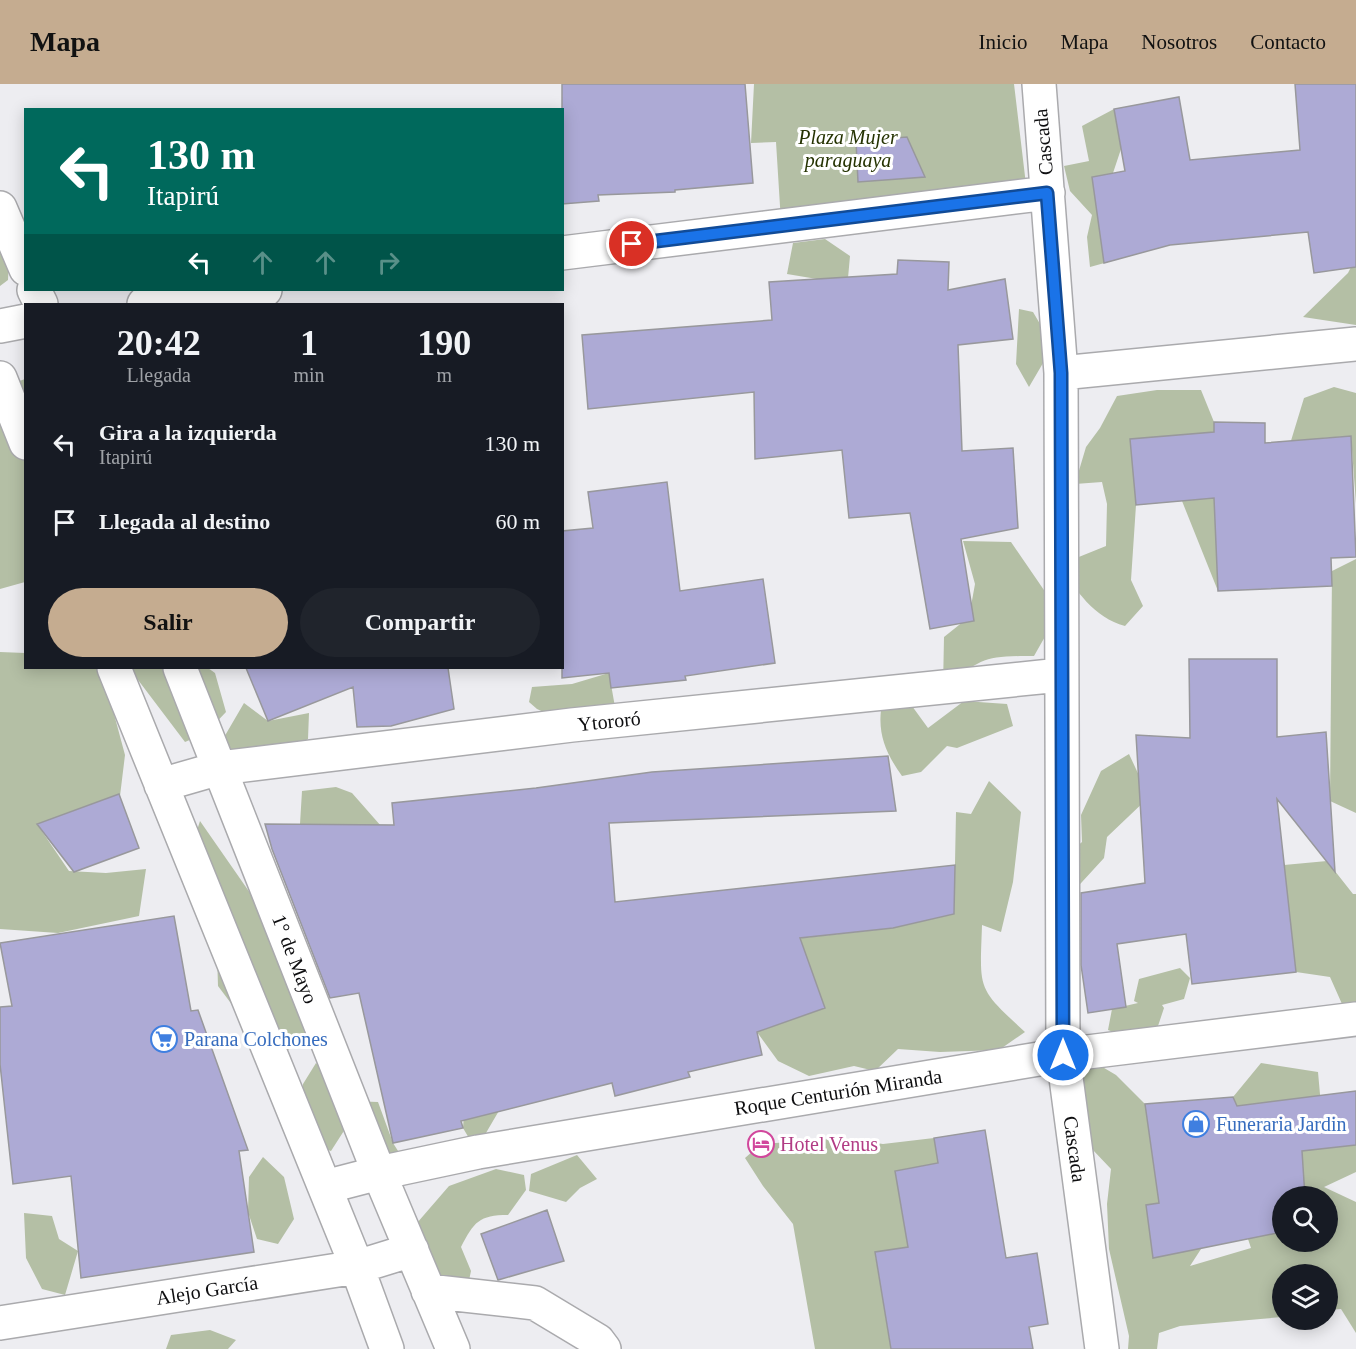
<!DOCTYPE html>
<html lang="es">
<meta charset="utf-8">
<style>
body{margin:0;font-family:Georgia,serif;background:#20242c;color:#f1f3f6;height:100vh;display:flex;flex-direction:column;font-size:22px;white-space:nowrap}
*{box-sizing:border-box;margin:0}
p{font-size:20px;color:#9ea1a6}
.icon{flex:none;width:33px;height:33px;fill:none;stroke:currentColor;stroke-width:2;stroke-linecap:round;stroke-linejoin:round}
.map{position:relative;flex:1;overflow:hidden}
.drawer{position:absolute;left:24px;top:219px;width:540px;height:366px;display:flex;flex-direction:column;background:#171b24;border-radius:0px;box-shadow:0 3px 15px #0003}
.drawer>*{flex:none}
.banner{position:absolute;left:24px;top:24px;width:540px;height:183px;border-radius:0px;box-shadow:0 3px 15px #0003;background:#00695c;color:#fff;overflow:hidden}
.tools{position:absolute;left:1272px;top:1102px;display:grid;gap:12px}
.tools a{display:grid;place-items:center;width:66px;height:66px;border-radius:50%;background:#171b24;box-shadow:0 3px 15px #0003;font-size:30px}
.pin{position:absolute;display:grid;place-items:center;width:51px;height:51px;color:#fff;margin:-26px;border:3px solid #fff;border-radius:50%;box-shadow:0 2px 6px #0007}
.me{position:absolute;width:66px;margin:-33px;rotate:0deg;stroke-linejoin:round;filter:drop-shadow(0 0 4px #0008)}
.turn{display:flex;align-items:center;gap:21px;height:126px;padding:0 24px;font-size:27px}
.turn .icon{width:78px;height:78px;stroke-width:2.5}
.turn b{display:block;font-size:42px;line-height:51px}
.lanes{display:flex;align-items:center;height:57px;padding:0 24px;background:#0003;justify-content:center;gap:30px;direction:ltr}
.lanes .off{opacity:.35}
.eta{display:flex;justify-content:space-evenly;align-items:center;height:102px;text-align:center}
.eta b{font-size:36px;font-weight:700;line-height:42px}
.cta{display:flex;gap:12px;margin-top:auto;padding:12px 24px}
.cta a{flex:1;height:69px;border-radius:36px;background:#c5ac90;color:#111;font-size:24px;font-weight:700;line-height:69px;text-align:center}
.cta a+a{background:#20242c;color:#f1f3f6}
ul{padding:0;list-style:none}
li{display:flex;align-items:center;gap:18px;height:78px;padding:0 24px}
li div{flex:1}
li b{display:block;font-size:22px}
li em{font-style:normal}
header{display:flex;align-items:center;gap:36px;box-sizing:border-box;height:84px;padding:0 30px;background:#c5ac90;color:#111}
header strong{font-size:28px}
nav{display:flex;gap:33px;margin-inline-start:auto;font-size:21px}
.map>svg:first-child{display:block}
.green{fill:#b4bfa5;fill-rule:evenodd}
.building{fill:#adaad5;stroke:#98989c;stroke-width:1.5}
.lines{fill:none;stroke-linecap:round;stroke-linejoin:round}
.minor-casing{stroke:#aaaaad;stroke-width:36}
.minor{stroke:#fff;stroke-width:33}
.route-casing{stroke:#114b97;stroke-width:15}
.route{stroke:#1a73e8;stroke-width:10}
.labels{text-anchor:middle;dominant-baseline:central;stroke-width:6;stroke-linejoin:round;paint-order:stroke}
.park-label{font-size:20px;font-style:italic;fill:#253302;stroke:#fff}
.street-label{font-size:20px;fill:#0e0e10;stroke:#fff}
.shop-label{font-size:20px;fill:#366cbe;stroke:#fff;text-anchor:start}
.hotel-label{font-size:20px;fill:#b23c85;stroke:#fff;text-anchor:start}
</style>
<header>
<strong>Mapa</strong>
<nav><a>Inicio</a><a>Mapa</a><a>Nosotros</a><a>Contacto</a></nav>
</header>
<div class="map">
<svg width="1356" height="1265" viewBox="0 0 1356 1265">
<rect width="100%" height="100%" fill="#ededf1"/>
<!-- green -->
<path class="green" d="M754,0H1014L1027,109L781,138L776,58L751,59Z
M1114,25L1121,65L1109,101L1137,170L1090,183L1087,153L1092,131L1070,107L1064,82L1089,77L1082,42Z
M0,137L10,149L8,196L0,202Z
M825,155L850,172L848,194L823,196L787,190L793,159Z
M1356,173V241L1303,233L1348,189Z
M1019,225L1033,228L1053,262L1029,303L1016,280Z
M25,295V498L0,505V304Z
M1334,303L1356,309V420L1351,352L1323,354L1326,393L1290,360L1304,314Z
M1157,306H1201L1214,338L1218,507L1182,417L1136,421L1131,496L1143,522L1125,542C1094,534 1076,506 1059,481L1106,462L1107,420L1102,398L1075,400L1086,363L1100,344L1117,312Z
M963,457L1011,458L1059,528L1034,572C983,572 984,574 943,603L944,553L969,533L975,500Z
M1356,475V729L1330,717L1332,487Z
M0,568L25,569L26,584H109L114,630L125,671L119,720L37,740L69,787L106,789L146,785L139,832L58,849L0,845Z
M129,584H208L215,589L226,628L206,649L185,658Z
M609,589L615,623L572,641L537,625L529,618L532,603L572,600Z
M964,617L1007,620L1013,642L957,664L947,662L921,688L902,692C887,671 878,652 881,626L912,622L928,644Z
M244,619L268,637L309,629L308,655L287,670L235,676L223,655Z
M1129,670L1149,713L1107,753L1104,774L1071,810L1061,776L1082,758L1081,731L1101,687Z
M989,697L1021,728L1013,798L1001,848L982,841C980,906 976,903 1025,948L999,966L940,968L898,965L875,987L854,982L809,992L778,977L757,948L825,924L808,877L754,880L711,864L893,844L954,830L956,728L971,730Z
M336,703L352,709L381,742L300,740L302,707Z
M200,737L294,872L311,954L272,974L218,902L216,838L189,771Z
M1327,777L1353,810H1356V927L1346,929L1330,893L1296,888L1284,781Z
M1180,884L1190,894L1184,915L1162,921L1164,924L1157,945L1126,953L1108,946L1112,925L1138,919L1134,917L1139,895Z
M1094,978L1116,991L1145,1020L1155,1090H1177L1212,1148L1190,1182L1251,1164L1241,1134L1265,1091L1233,1013L1261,979L1318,988L1324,1055L1356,1033V1088L1324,1103L1356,1118V1249L1341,1225L1328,1226V1191H1282V1233L1180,1242L1159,1249L1157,1265H1128L1129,1252L1109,1165L1107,1120L1111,1085L1092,1065L1079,1001ZM1282,1113H1328V1158H1282Z
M316,979L338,999L347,1042L331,1067L311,1061L302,1035L303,1000Z
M467,989L500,1025L476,1066L463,1044Z
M350,1017L378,1018L393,1059L405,1078L376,1083Z
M844,1054L883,1060L934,1054L938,1079L895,1087L908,1163L875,1169L891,1265H815L793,1140L763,1102L745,1074L761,1060Z
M577,1071L597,1095L580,1104L566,1118L529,1107L531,1090Z
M263,1073L284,1093L294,1135L278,1160L257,1155L248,1128L249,1093Z
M496,1085L524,1091L526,1106L508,1131C479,1131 474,1138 461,1163L471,1187L468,1201L448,1206L433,1187L417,1139L449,1102Z
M24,1129L52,1132L59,1155L78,1167L65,1211L42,1205L26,1174Z
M210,1246L236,1256L228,1265H166L171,1251Z"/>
<!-- building -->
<path class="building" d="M562,0H745L753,99L675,106V108L598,111L599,117L562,120Z
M1295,0H1356V183L1314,189L1308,148L1170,161L1104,179L1092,93L1125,87L1114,25L1179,13L1190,76L1300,66Z
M907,53L925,93L858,98L856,57Z
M898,176L949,178L948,206L1005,195L1013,255L958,261L962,367L1013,364L1018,444L961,455L974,537L930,545L910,429L849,434L842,366L755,375L754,308L588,325L582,251L772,236L769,198L897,190Z
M1214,338L1265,339V359L1351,352L1356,473L1331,474L1332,502L1218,507L1214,414L1136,421L1130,355L1214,348Z
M667,398L680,507L763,495L775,579L685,592L686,596L611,604L609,589L562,594V447L593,444L588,408Z
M1189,575H1277V653L1326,648L1335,788L1277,715L1296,888L1192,900L1186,850L1117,860L1126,923L1088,929L1081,881V809L1145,799L1136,651L1190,654Z
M246,584H448L454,625L391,642L357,643L353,603L268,637Z
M888,672L896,727L609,739L615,818L955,781L954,830L893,844L800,854L825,924L757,948L762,971L688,988L690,993L615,1012L612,999L461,1037L463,1044L393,1059L359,909L330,914L272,765L265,740L394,741L392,719L536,704L652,688Z
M119,710L139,764L74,788L37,740Z
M174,832L191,927L198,926L248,1066L239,1067L254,1168L81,1194L71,1092L13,1100L0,980V923L12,922L0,859Z
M1356,1007V1061L1302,1067L1305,1113H1282V1148L1153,1174L1146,1121L1159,1119L1145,1020L1233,1013L1237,1022Z
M985,1046L1006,1174L1037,1169L1048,1240L1029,1243L1033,1265H891L875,1168L908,1163L895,1087L938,1079L934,1054Z
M547,1126L564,1177L498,1196L481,1150Z"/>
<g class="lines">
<defs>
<path id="minor" d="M1039,0L1061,289L1063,971L1102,1265
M0,124L26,185
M562,169L1048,109
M34,206L41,220
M144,220L265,206
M0,242L26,237
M1061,289L1356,260
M0,294L26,359
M114,584L357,1183L387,1265
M180,584L379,1089L453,1265
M161,701L220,684L572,641L1060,591
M325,1103L379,1089L478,1068L1063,971L1356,935
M428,1207L535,1219L598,1257L604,1265
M0,1239L357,1183L412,1166"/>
</defs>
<!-- minor casing -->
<use href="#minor" class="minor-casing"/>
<!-- minor -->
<use href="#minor" class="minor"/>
</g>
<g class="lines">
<defs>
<path id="route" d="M632,160L1047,109L1061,289L1063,971"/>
</defs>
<!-- route casing -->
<use href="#route" class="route-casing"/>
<!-- route -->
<use href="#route" class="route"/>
</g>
<!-- icons -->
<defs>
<symbol id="supermarket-ring" viewBox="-11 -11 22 22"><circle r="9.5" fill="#fff" stroke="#3f7fe0" stroke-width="1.5"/><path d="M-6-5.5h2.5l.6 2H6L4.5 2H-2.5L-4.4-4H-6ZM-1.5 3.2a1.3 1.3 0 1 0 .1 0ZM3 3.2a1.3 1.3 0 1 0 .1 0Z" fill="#3f7fe0"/></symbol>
<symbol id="shop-ring" viewBox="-11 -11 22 22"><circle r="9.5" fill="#fff" stroke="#3f7fe0" stroke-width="1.5"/><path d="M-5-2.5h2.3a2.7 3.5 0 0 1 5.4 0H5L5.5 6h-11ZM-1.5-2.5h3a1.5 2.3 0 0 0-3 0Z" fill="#3f7fe0"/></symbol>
<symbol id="hotel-ring" viewBox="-11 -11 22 22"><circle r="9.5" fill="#fff" stroke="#d1479c" stroke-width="1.5"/><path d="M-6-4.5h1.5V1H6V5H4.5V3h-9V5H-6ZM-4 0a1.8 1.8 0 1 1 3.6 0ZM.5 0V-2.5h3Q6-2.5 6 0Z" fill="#d1479c"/></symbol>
</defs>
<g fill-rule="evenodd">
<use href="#supermarket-ring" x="149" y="940" width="30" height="30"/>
<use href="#shop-ring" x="1181" y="1025" width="30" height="30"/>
<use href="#hotel-ring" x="746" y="1045" width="30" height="30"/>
</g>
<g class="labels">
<!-- park labels -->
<g class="park-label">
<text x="848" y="53">Plaza Mujer<tspan x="848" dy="23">paraguaya</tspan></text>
</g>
<!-- street labels -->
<g class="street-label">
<text transform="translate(1043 58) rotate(-95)">Cascada</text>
<text transform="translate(609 637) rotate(-6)">Ytororó</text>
<text transform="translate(295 875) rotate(69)">1° de Mayo</text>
<text transform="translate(838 1008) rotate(-9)">Roque Centurión Miranda</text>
<text transform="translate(1075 1065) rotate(82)">Cascada</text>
<text transform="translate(207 1206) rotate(-9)">Alejo García</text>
</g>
<!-- shop labels -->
<g class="shop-label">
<text x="184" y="955">Parana Colchones</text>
<text x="1216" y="1040">Funeraria Jardin</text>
</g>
<!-- hotel labels -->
<g class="hotel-label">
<text x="780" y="1060">Hotel Venus</text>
</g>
</g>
</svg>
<div class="tools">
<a><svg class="icon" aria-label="search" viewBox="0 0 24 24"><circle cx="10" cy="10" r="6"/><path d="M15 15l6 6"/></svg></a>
<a><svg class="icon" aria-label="layers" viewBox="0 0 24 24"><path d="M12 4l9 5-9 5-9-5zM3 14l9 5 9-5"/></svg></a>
</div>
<div class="pin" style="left:632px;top:160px;background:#d93025"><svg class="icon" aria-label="arrive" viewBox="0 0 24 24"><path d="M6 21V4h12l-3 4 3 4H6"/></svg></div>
<svg class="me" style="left:1063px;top:971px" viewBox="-20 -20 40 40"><circle r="17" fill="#1a73e8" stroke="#fff" stroke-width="3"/><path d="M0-11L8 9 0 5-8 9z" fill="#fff"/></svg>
<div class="banner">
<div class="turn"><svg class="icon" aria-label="left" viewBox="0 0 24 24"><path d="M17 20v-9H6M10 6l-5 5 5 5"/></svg><div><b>130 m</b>Itapirú</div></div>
<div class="lanes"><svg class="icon" aria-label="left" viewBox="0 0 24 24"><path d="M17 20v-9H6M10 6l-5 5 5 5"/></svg><svg class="icon off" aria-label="ahead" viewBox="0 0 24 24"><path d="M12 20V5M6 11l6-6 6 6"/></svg><svg class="icon off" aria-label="ahead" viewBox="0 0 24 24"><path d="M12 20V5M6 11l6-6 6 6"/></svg><svg class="icon off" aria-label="right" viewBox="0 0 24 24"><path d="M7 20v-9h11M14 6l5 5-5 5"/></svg></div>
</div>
<section class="drawer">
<div class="eta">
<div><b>20:42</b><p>Llegada</p></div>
<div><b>1</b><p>min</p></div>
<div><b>190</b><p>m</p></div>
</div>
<ul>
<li><svg class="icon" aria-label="left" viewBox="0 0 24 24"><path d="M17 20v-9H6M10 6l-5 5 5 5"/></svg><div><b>Gira a la izquierda</b><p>Itapirú</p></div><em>130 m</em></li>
<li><svg class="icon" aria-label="arrive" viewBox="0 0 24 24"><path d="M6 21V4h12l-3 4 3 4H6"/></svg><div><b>Llegada al destino</b></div><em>60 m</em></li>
</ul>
<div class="cta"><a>Salir</a><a>Compartir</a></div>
</section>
</div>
